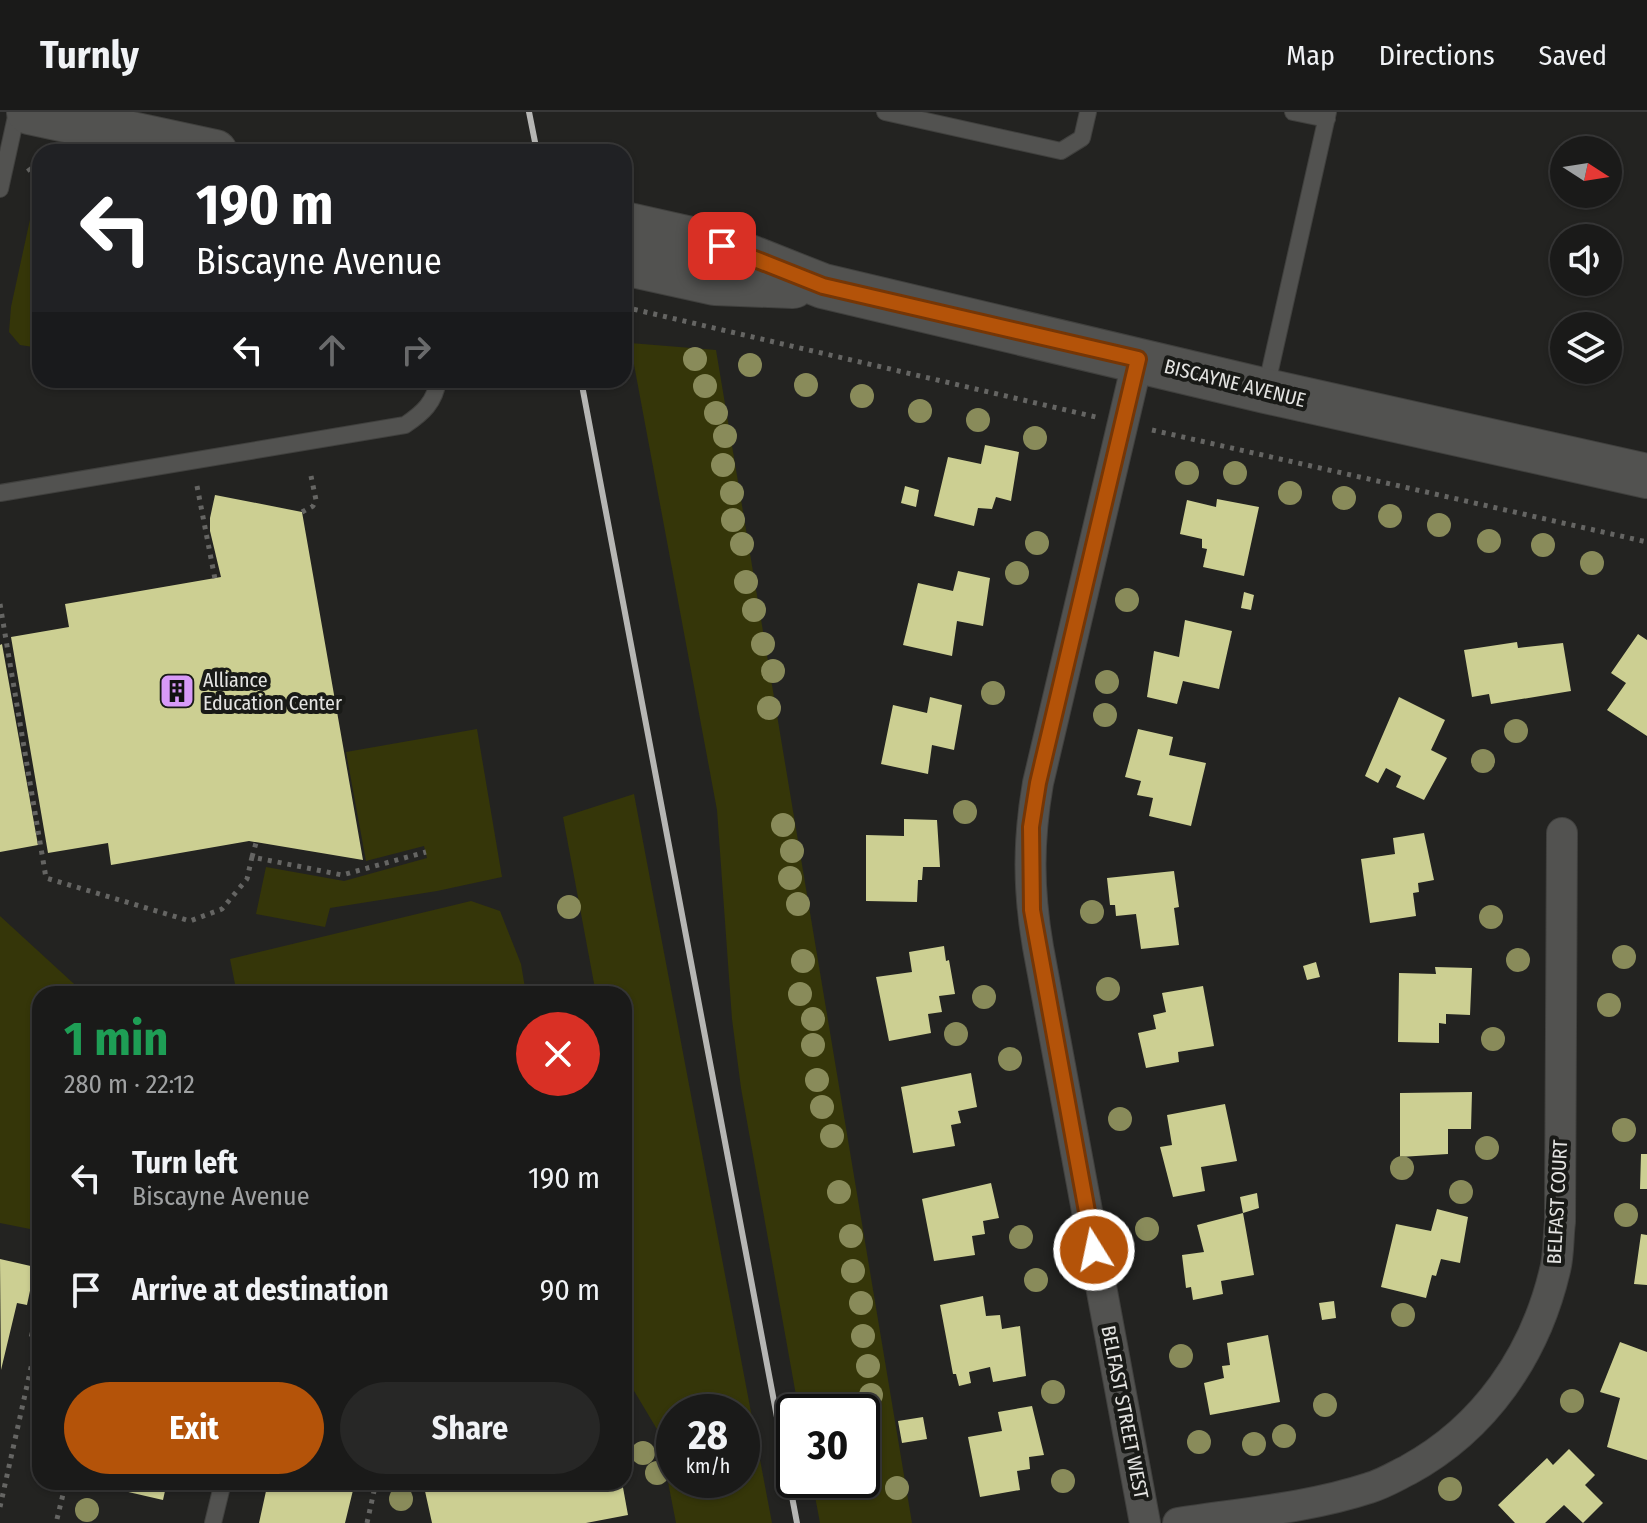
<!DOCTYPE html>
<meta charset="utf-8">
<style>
body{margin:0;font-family:"Fira Sans Condensed",sans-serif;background:#272726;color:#f1f3f6;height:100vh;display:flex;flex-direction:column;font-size:30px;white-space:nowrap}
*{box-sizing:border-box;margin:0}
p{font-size:26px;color:#9fa1a2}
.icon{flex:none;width:44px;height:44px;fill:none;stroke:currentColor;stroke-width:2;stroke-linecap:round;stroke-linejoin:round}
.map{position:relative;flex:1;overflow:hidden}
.details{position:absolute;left:32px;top:874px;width:600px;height:504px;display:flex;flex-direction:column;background:#1a1a19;border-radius:24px;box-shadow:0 2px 6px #0004,0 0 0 2px #383838}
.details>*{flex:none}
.top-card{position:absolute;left:32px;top:32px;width:600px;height:244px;border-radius:24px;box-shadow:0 2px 6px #0004,0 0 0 2px #383838;background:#202124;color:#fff;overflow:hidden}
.needle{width:52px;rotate:102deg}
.tools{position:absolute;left:1550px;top:24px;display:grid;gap:16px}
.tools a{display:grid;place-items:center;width:72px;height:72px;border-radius:50%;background:#1a1a19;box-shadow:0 2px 6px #0004,0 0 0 2px #383838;font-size:40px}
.speed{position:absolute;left:656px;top:1282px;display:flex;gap:16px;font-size:40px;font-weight:700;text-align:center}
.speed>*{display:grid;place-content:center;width:104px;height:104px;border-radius:50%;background:#1a1a19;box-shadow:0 2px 6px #0004,0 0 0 2px #383838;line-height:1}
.speed small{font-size:20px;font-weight:400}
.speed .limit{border:4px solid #111;border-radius:12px;background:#fff;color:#111}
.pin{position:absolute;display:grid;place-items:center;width:68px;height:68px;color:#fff;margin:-34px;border-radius:16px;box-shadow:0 4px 12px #0006}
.me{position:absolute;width:88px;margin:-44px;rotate:350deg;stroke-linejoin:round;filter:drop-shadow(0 0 6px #0008)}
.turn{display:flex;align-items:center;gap:28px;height:168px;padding:0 32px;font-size:36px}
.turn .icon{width:104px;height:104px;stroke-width:2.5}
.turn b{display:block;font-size:56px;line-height:68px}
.lanes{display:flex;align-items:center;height:76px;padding:0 32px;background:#0003;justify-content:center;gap:40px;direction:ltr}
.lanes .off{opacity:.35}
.round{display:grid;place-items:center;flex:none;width:84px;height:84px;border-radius:42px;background:#272726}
.head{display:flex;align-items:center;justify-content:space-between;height:136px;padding:0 32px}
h1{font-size:48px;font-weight:700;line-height:60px;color:#1e9e55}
.button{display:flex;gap:16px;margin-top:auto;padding:16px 32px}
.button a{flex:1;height:92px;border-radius:48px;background:#b45309;color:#fff;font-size:32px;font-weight:700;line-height:92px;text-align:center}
.button a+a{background:#272726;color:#f1f3f6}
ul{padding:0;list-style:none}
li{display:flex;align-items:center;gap:24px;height:112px;padding:0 32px}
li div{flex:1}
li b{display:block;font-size:30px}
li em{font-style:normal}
header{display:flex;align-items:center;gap:48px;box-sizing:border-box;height:112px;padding:0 40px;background:#1a1a19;border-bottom:2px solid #383838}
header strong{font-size:38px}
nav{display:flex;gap:44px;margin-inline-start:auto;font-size:28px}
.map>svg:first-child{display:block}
.green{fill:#353609;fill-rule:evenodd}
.building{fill:#cccf92}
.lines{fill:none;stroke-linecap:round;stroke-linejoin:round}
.lane-casing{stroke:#40403e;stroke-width:18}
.street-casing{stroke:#40403e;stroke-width:32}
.secondary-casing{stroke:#40403e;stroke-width:46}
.path{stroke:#656563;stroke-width:5;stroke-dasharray:4 6;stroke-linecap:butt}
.lane{stroke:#525250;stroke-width:16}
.street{stroke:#525250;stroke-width:30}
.secondary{stroke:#525250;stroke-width:44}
.rail{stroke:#b6b6b4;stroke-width:6}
.tree{fill:#898b5a}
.route-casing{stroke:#753606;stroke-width:20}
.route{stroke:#b45309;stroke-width:14}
.labels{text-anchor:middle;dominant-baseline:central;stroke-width:8;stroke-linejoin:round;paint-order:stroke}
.street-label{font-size:20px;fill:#e4e4e2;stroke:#191a17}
.poi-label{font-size:20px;fill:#e4e4e2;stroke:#191a17;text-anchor:start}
</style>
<header>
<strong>Turnly</strong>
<nav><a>Map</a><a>Directions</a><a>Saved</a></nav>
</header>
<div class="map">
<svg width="1647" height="1411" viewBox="0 0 1647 1411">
<rect width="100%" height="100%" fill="#232321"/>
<!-- green -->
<path class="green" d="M40,100V236L20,233L9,220L11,195L31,103Z
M630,231L716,238L912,1411H820L812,1368H862V1300H799L741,976L732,907L717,698Z
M477,617L502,765L437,779L330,796L325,815L256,802L266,755L344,769L427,746L424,734L366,749L346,640Z
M634,682L772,1411H676L658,1319L624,1262V1067L630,1065L624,1030V882H596L563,705ZM742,1300V1368H674V1300Z
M471,789L500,799L521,852L526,882H237L230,847Z
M0,804L85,882H40V1119L0,1111Z"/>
<!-- building -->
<path class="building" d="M985,333L1019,340L1011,389L996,385L992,397L978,396L974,414L934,404L948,345L981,352Z
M905,374L919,378L916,395L901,391Z
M215,383L302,400L363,748L249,729L111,753L108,731L48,741L11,525L69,515L65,492L221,465L210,419V406Z
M1217,387L1259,395L1244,464L1203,455L1207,437L1202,436V427L1180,422L1187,388L1216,395Z
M958,459L990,466L983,514L957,509L952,544L903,533L918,471L953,479Z
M1244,480L1254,483L1251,498L1241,496Z
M1185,508L1232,519L1219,577L1183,569L1177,592L1147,585L1154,539L1179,545Z
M1638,522L1647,528V624L1607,598L1626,571L1611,561Z
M1517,530L1518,536L1563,531L1571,579L1491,592L1489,582L1472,585L1464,538Z
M2,532L38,733L0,740V533Z
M930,585L962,593L954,638L932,633L928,662L881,652L893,593L927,601Z
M1399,585L1445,608L1431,638L1447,646L1424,688L1396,675L1401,664L1386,656L1378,671L1365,664Z
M1138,617L1173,625L1169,643L1206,651L1191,714L1149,704L1153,686L1137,683L1141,669L1125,665Z
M904,707L937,708L940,755H923L922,768H918L917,790L866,789V723L904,724Z
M1424,721L1434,768L1418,771L1419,780L1413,781L1416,804L1370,811L1361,747L1395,742L1393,726Z
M1174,759L1179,795L1174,796L1179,833L1141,837L1136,802L1116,804L1115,793H1110L1107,766Z
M944,834L946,849L949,848L955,882L939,884L942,900L928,902L931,921L889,929L876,865L912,860L909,840Z
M1316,850L1320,865L1307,868L1303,854Z
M1435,855L1472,856L1470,903L1446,902V912L1439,911V931L1398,930L1399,861L1436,862Z
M1203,874L1214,934L1178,940L1179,950L1146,956L1138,921L1156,917L1153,903L1166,900L1162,881Z
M971,961L977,995L958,999L961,1011L951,1013L955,1034L913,1041L901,975Z
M1472,980L1471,1017H1448V1042L1400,1045V981Z
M1225,992L1237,1049L1201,1055L1205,1079L1173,1085L1160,1035L1172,1033L1167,1003Z
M1641,1042H1647V1077H1640Z
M991,1071L999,1106L983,1109L985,1122L972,1124L975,1143L934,1149L922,1087Z
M1257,1081L1259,1096L1243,1101L1240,1085Z
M1437,1097L1468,1105L1460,1151L1441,1147L1436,1164L1432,1163L1426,1186L1381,1175L1396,1112L1431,1119Z
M1243,1101L1254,1163L1221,1169L1223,1182L1193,1188L1191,1175L1186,1176L1182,1143L1204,1140L1197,1113Z
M1641,1122L1647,1123V1173L1634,1172Z
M0,1147L35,1155L27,1193L17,1191L1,1258Z
M983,1184L986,1204L1000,1203L1002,1217L1020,1214L1026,1264L993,1270L990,1255L969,1260L971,1271L959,1274L956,1262H953L940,1193Z
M1334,1189L1336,1206L1322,1208L1319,1191Z
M1268,1223L1280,1290L1210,1303L1204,1271L1224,1266L1222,1254L1230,1253L1227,1231Z
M1620,1230L1647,1240V1348L1607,1335L1620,1286L1600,1280Z
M1032,1294L1044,1343L1029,1345L1030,1357L1017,1359L1020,1378L980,1385L968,1325L1002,1319L998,1300Z
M923,1305L927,1327L902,1331L898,1309Z
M1569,1337L1595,1363L1585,1373L1603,1391L1583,1411L1564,1393L1545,1411H1515L1498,1393L1547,1346L1553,1353Z
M85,1370H167L163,1388Z
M268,1370H355L345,1411H259Z
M423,1370H622L628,1403L586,1411H432Z"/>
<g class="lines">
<defs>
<path id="lane" d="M885,0L1061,39L1082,26L1088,0
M1293,0L1327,7
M0,77L17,0
M1266,276L1328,0
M0,381L405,313C423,301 435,290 438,268
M213,1411L223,1370"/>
<path id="street" d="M1138,247L1038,671C1028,729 1028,777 1038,835L1145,1411
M1178,1411C1242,1401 1308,1396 1369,1376C1383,1372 1396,1364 1408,1358C1485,1316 1535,1243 1555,1158C1559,1143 1558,1125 1560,1110L1562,721"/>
<path id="secondary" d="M29,0L215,40
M624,112L722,134L823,174L1266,279L1647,364
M624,151L715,171L793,174"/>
</defs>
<!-- lane casing -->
<use href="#lane" class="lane-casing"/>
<!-- street casing -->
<use href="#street" class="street-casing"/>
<!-- secondary casing -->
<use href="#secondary" class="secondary-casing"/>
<!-- path -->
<path class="path" d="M28,56L40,71
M624,195L1096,305
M1152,318L1647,430
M197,374L215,467
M302,400L313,394L316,388L311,364
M0,492L46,766L190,809L222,797L247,767L252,745L342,763L426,740
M252,745L256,731
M0,1395L38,1224L26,1221
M57,1407L66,1370
M367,1411L376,1370"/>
<!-- lane -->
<use href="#lane" class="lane"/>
<!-- street -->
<use href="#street" class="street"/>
<!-- secondary -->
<use href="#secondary" class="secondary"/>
<!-- rail -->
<path class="rail" d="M529,0L537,40
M581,268L797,1411"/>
</g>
<!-- trees -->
<g class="tree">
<circle cx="695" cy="247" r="12"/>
<circle cx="750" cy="253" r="12"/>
<circle cx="806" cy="273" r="12"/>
<circle cx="705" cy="274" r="12"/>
<circle cx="862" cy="284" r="12"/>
<circle cx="920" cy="299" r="12"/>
<circle cx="716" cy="301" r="12"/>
<circle cx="978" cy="308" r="12"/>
<circle cx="725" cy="324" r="12"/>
<circle cx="1035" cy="326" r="12"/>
<circle cx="723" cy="353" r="12"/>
<circle cx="1187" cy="361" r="12"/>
<circle cx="1235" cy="361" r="12"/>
<circle cx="732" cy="381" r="12"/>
<circle cx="1290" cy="381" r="12"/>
<circle cx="1344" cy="386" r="12"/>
<circle cx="1390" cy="404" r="12"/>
<circle cx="733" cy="408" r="12"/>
<circle cx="1439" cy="413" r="12"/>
<circle cx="1489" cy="429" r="12"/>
<circle cx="1037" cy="431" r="12"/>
<circle cx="742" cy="432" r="12"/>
<circle cx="1543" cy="433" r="12"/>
<circle cx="1592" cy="451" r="12"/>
<circle cx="1017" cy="461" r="12"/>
<circle cx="746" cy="470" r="12"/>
<circle cx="1127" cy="488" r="12"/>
<circle cx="754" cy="498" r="12"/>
<circle cx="763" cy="532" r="12"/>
<circle cx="773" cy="559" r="12"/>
<circle cx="1107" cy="570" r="12"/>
<circle cx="993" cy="581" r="12"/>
<circle cx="769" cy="596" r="12"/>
<circle cx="1105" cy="603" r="12"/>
<circle cx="1516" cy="619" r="12"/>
<circle cx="1483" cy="649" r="12"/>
<circle cx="965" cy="700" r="12"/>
<circle cx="783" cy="713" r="12"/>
<circle cx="792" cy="739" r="12"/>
<circle cx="790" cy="766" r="12"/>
<circle cx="798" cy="792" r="12"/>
<circle cx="569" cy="795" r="12"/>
<circle cx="1092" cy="800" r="12"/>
<circle cx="1491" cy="805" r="12"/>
<circle cx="1624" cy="845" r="12"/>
<circle cx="1518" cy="848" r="12"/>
<circle cx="803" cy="849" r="12"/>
<circle cx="1108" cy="877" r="12"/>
<circle cx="800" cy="882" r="12"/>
<circle cx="984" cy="885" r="12"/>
<circle cx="1609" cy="893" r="12"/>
<circle cx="813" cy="907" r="12"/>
<circle cx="956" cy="922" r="12"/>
<circle cx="1493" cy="927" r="12"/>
<circle cx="813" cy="933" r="12"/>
<circle cx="1010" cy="947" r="12"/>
<circle cx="817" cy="968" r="12"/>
<circle cx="822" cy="995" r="12"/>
<circle cx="1120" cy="1007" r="12"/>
<circle cx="1624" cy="1018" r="12"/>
<circle cx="832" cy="1024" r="12"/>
<circle cx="1487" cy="1036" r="12"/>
<circle cx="1402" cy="1056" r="12"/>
<circle cx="839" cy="1080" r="12"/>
<circle cx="1461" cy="1080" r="12"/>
<circle cx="1626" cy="1103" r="12"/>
<circle cx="1147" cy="1117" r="12"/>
<circle cx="851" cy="1124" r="12"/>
<circle cx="1021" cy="1125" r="12"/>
<circle cx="853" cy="1159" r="12"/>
<circle cx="1036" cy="1168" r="12"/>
<circle cx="861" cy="1191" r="12"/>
<circle cx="1403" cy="1203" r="12"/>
<circle cx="863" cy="1224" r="12"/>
<circle cx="1181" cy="1244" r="12"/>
<circle cx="868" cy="1254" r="12"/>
<circle cx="1053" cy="1280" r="12"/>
<circle cx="871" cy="1283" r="12"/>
<circle cx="1572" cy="1289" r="12"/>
<circle cx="1325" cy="1293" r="12"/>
<circle cx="1284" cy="1324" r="12"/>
<circle cx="1199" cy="1330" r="12"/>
<circle cx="1254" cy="1332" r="12"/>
<circle cx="643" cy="1341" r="12"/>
<circle cx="657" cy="1361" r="12"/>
<circle cx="1063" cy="1369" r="12"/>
<circle cx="897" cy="1376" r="12"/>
<circle cx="1450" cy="1377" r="12"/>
<circle cx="401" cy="1387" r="12"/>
<circle cx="87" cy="1398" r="12"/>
</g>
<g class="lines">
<defs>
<path id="route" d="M722,134L823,174L1138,247L1038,671L1031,715L1032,798L1094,1138"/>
</defs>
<!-- route casing -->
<use href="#route" class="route-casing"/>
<!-- route -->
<use href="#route" class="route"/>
</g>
<!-- icons -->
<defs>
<symbol id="building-square" viewBox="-11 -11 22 22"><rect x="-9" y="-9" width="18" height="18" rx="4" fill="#d89af8" stroke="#191a17"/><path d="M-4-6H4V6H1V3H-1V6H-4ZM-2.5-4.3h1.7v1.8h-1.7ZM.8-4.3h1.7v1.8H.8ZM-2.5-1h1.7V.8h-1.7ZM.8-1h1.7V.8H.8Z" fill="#111"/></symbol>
</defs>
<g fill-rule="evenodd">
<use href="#building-square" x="157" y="559" width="40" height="40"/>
</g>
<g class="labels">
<!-- street labels -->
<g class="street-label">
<text transform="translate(1235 271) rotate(14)">BISCAYNE AVENUE</text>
<text transform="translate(1557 1090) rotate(-87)">BELFAST COURT</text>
<text transform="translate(1125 1300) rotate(79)">BELFAST STREET WEST</text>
</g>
<!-- poi labels -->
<g class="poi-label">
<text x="203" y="568">Alliance<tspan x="203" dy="23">Education Center</tspan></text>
</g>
</g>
</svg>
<div class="tools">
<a><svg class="needle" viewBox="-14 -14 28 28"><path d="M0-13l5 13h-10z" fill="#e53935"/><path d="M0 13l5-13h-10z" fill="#9fa1a2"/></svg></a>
<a><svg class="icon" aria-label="sound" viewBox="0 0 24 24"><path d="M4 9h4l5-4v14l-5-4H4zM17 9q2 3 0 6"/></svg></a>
<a><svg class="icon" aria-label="layers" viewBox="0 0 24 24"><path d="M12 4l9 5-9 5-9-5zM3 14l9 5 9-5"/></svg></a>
</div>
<div class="speed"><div>28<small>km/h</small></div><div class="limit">30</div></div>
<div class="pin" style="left:722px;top:134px;background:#d93025"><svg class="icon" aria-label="arrive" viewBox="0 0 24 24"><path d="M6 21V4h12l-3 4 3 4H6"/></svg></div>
<svg class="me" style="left:1094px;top:1138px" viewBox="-20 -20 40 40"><circle r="17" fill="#b45309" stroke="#fff" stroke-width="3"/><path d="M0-11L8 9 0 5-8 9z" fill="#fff"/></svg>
<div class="top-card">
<div class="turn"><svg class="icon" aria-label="left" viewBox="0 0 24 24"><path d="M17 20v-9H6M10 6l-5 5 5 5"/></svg><div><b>190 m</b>Biscayne Avenue</div></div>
<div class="lanes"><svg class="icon" aria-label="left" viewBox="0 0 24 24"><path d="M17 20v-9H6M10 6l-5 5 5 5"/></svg><svg class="icon off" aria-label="ahead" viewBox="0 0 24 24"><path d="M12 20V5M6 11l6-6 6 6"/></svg><svg class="icon off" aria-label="right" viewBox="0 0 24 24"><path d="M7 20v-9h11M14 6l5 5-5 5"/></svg></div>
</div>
<section class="details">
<div class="head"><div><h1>1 min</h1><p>280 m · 22:12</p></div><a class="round" style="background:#d93025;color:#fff"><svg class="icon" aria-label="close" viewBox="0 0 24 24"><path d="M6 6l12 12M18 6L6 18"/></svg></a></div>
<ul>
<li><svg class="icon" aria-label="left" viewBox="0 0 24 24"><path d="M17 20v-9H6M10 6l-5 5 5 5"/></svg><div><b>Turn left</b><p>Biscayne Avenue</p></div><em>190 m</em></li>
<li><svg class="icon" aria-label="arrive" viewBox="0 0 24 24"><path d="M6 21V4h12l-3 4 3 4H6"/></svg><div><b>Arrive at destination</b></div><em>90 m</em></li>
</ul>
<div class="button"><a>Exit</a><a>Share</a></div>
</section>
</div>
